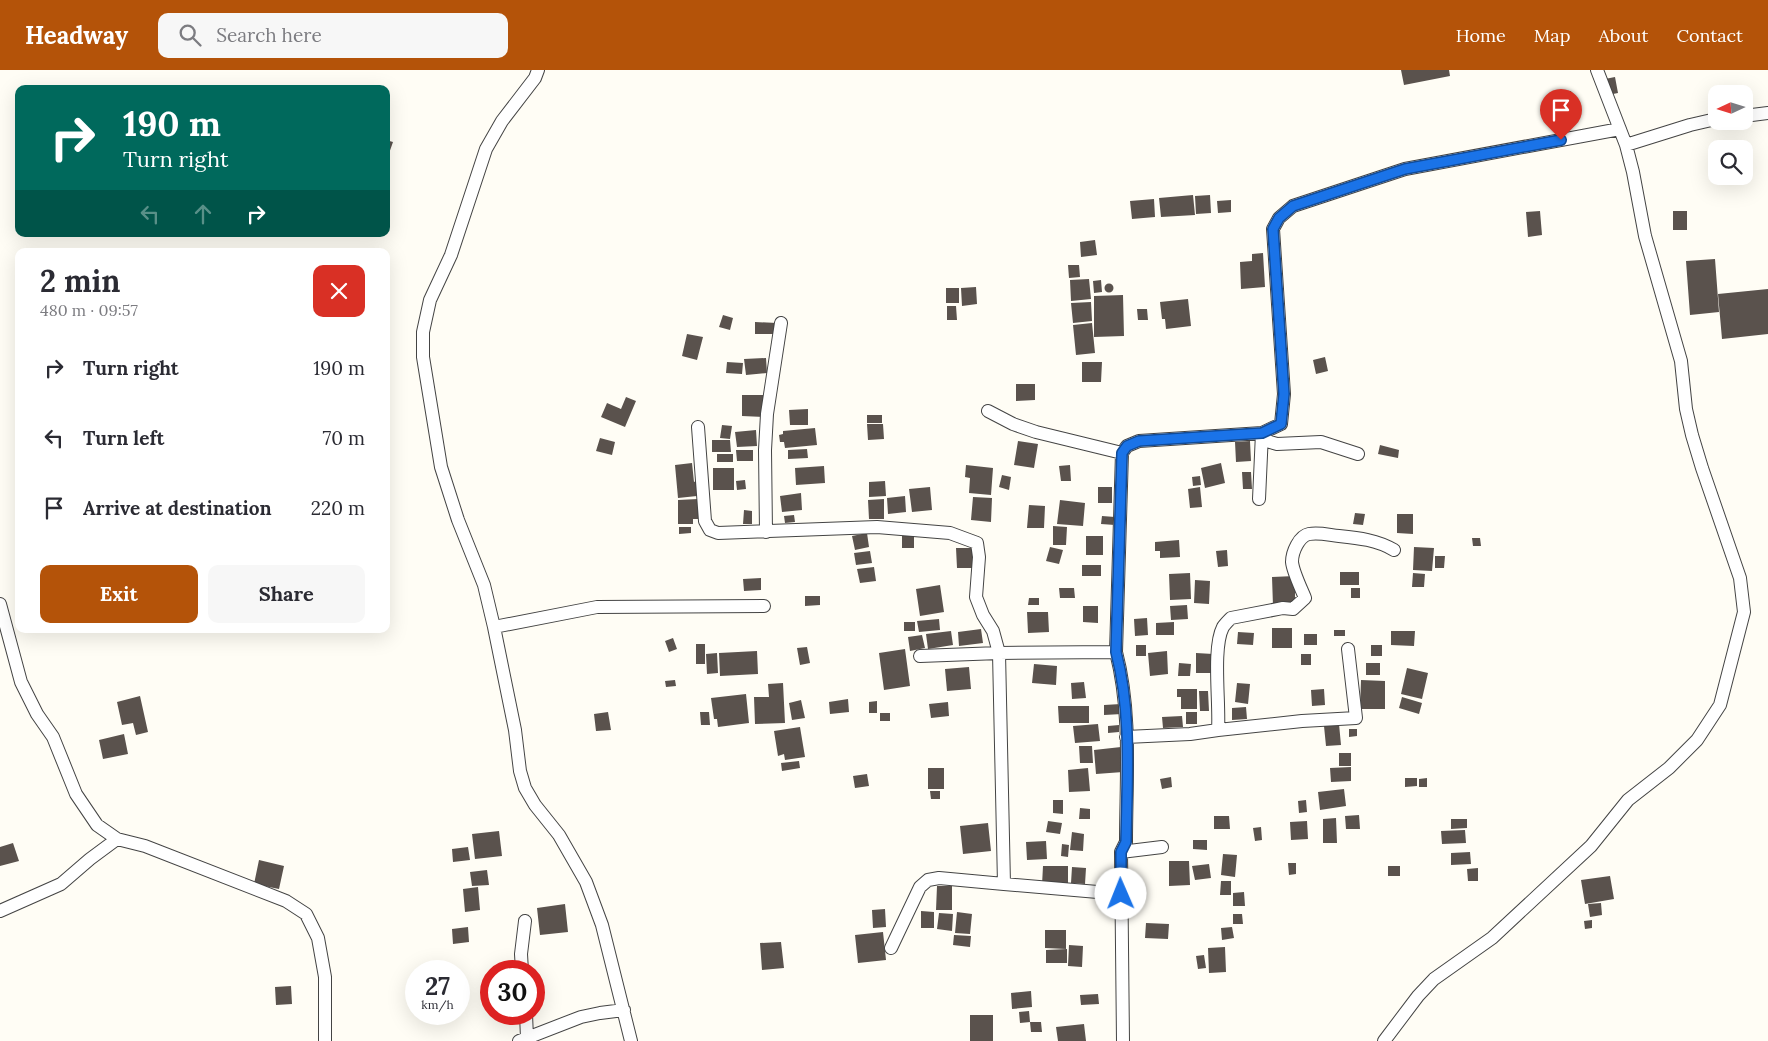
<!DOCTYPE html>
<meta charset="utf-8">
<style>
body{margin:0;font-family:Lora,serif;background:#f7f7f7;color:#2b2b33;height:100vh;display:flex;flex-direction:column;font-size:19px;white-space:nowrap}
*{box-sizing:border-box;margin:0}
p{font-size:16px;color:#7c7c81}
.icon{flex:none;width:28px;height:28px;fill:none;stroke:currentColor;stroke-width:2;stroke-linecap:round;stroke-linejoin:round}
.map{position:relative;flex:1;overflow:hidden}
.drawer{position:absolute;left:15px;top:178px;width:375px;height:385px;display:flex;flex-direction:column;background:#fff;border-radius:10px;box-shadow:0 5px 20px #0002}
.drawer>*{flex:none}
.hud{position:absolute;left:15px;top:15px;width:375px;height:152px;border-radius:10px;box-shadow:0 5px 20px #0002;background:#00695c;color:#fff;overflow:hidden}
.needle{width:32px;rotate:266deg}
.buttons{position:absolute;left:1708px;top:15px;display:grid;gap:10px}
.buttons a{display:grid;place-items:center;width:45px;height:45px;border-radius:10px;background:#fff;box-shadow:0 5px 20px #0002;font-size:25px}
.speed{position:absolute;left:405px;top:890px;display:flex;gap:10px;font-size:25px;font-weight:700;text-align:center}
.speed>*{display:grid;place-content:center;width:65px;height:65px;border-radius:50%;background:#fff;box-shadow:0 5px 20px #0002;line-height:1}
.speed small{font-size:12px;font-weight:400}
.speed .limit{border:8px solid #d22;background:#fff;color:#111}
.pin{position:absolute;display:grid;place-items:center;width:42px;height:42px;color:#fff;margin:-51px -21px;border-radius:50% 50% 50% 0;rotate:-45deg;box-shadow:0 0 5px #0007}
.pin .icon{rotate:45deg}
.me{position:absolute;width:55px;margin:-28px;rotate:359deg;stroke-linejoin:round;filter:drop-shadow(0 0 4px #0008)}
.turn{display:flex;align-items:center;gap:18px;height:105px;padding:0 25px;font-size:22px}
.turn .icon{width:65px;height:65px;stroke-width:2.5}
.turn b{display:block;font-size:35px;line-height:42px}
.lanes{display:flex;align-items:center;height:48px;padding:0 25px;background:#0003;justify-content:center;gap:25px;direction:ltr}
.lanes .off{opacity:.35}
.round{display:grid;place-items:center;flex:none;width:52px;height:52px;border-radius:10px;background:#f7f7f7}
.overview{display:flex;align-items:center;justify-content:space-between;height:85px;padding:0 25px}
h1{font-size:30px;font-weight:700;line-height:38px}
.primary-button{display:flex;gap:10px;margin-top:auto;padding:10px 25px}
.primary-button a{flex:1;height:58px;border-radius:10px;background:#b45309;color:#fff;font-size:20px;font-weight:700;line-height:58px;text-align:center}
.primary-button a+a{background:#f7f7f7;color:#2b2b33}
ul{padding:0;list-style:none}
li{display:flex;align-items:center;gap:15px;height:70px;padding:0 25px}
li div{flex:1}
li b{display:block;font-size:19px}
li em{font-style:normal}
header{display:flex;align-items:center;gap:30px;box-sizing:border-box;height:70px;padding:0 25px;background:#b45309;color:#fff}
header strong{font-size:24px}
nav{display:flex;gap:28px;margin-inline-start:auto;font-size:18px}
.search{width:350px;height:45px;background:#f7f7f7;display:flex;align-items:center;gap:12px;box-sizing:border-box;padding:0 18px;border-radius:10px;color:#7c7c81;font-size:19px}
.map>svg:first-child{display:block}
.building{fill:#5a524d}
.lines{fill:none;stroke-linecap:round;stroke-linejoin:round}
.minor-casing{stroke:#444;stroke-width:14}
.minor{stroke:#fff;stroke-width:12}
.route-casing{stroke:#114b97;stroke-width:12}
.route{stroke:#1a73e8;stroke-width:9}
</style>
<header>
<strong>Headway</strong>
<div class="search"><svg class="icon" aria-label="search" viewBox="0 0 24 24"><circle cx="10" cy="10" r="6"/><path d="M15 15l6 6"/></svg>Search here</div>
<nav><a>Home</a><a>Map</a><a>About</a><a>Contact</a></nav>
</header>
<div class="map">
<svg width="1768" height="971" viewBox="0 0 1768 971">
<rect width="100%" height="100%" fill="#fffdf5"/>
<!-- building -->
<path class="building" d="M1401,0H1449L1450,6L1404,15Z
M1615,7L1618,23L1608,25L1605,9Z
M1571,21L1577,44L1555,50L1549,27Z
M386,70L393,72L387,89H386Z
M1193,125L1195,145L1161,147L1159,128Z
M1210,125L1211,143L1196,144L1195,126Z
M1154,129L1155,147L1132,149L1130,131Z
M1231,130V142L1218,143L1217,131Z
M1540,141L1542,165L1528,167L1526,142Z
M1673,141H1687V160H1673Z
M1095,170L1097,185L1081,187L1080,172Z
M1263,183L1265,217L1241,219L1240,192L1252,191V184Z
M1715,189L1719,242L1690,245L1686,191Z
M1068,195H1079L1080,207L1069,208Z
M1089,209L1091,229L1071,231L1070,210Z
M1101,210L1102,222L1094,223L1093,211Z
M1104.5 218a4.5 4.5 0 1 1 9 0a4.5 4.5 0 1 1-9 0Z
M976,217L977,234L962,236L961,218Z
M946,218H959V233H946Z
M1768,219V264L1722,269L1718,224Z
M1123,225L1124,266L1094,267V226Z
M1188,229L1191,256L1166,259L1165,249H1162L1160,232Z
M1091,232L1092,251L1073,253L1071,233Z
M947,236H956L957,250H947Z
M1137,239H1147L1148,250H1138Z
M723,245L733,248L730,260L719,257Z
M755,252L777,253L776,264H755Z
M1092,253L1095,283L1076,285L1073,255Z
M687,264L703,267L697,290L682,286Z
M1325,287L1328,301L1316,304L1313,290Z
M766,288L767,303L746,305L744,289Z
M727,292L743,293L742,304L726,303Z
M1082,292H1102L1101,312H1082Z
M1016,314H1035V330L1016,331Z
M742,325H764V347L742,346Z
M626,327L636,331L625,357L601,347L607,333L621,339Z
M808,339V355H790L789,340Z
M867,345H882V353H867Z
M867,354H883L884,369L868,370Z
M722,355L732,356L730,369L720,368Z
M815,358L817,375L785,378L784,372H780L779,365L783,364V361Z
M756,360L757,376L737,377L735,362Z
M600,368L615,372L612,385L596,381Z
M712,370H730L731,382H712Z
M1018,371L1038,374L1034,398L1014,395Z
M1250,371L1251,391L1236,392L1235,372Z
M1380,375L1399,380L1398,388L1378,384Z
M807,379L808,388L788,389V380Z
M736,380H753V391H737Z
M717,384H733V392H717Z
M692,393L694,412L696,411L697,426L678,428L675,395Z
M1221,393L1225,413L1205,418L1201,398Z
M966,395L993,398L991,425L969,423L970,408L965,407Z
M1070,395L1071,411H1061L1059,396Z
M824,396L825,413L796,415L795,398Z
M713,398H734V420H713Z
M1242,402H1251L1252,419H1243Z
M1002,405L1011,407L1009,420L999,417Z
M1200,406L1201,415L1193,416L1192,407Z
M745,410L746,419L737,420L736,411Z
M885,411L886,426L869,427V412Z
M930,417L932,440L912,442L909,419Z
M1098,417H1112V433H1098Z
M1200,417L1202,437L1190,438L1188,419Z
M801,423L802,440L782,442L780,426Z
M905,426L906,442L888,444L887,428Z
M973,427L992,428L991,452L971,450Z
M698,429L699,449H693V454H678V430Z
M884,429V449H869L868,430Z
M1060,430L1085,433L1083,456L1057,454Z
M1029,435L1045,436L1044,458H1027Z
M744,440L752,441V454H743Z
M1355,443L1365,444L1363,455L1353,454Z
M1397,444H1413V464L1397,463Z
M794,445L795,452L785,453L784,446Z
M1102,446L1115,447V455L1101,454Z
M1053,456L1067,457L1066,475H1053Z
M679,457H691V463L679,464Z
M867,463L869,477L855,480L852,466Z
M902,464H914V478H902Z
M1086,466H1103V485H1086Z
M1472,468H1480L1481,476H1473Z
M1179,470L1180,487L1160,488V481H1155V472Z
M1050,477L1063,480L1059,494L1046,491Z
M1414,477L1434,478L1432,501L1413,500Z
M956,478H975V498H957Z
M1227,480L1228,496L1218,497L1216,481Z
M870,481L872,493L856,495L854,483Z
M1435,486H1445L1444,498H1435Z
M1082,495H1101V506H1082Z
M874,497L876,511L860,513L857,499Z
M1340,502H1359V515H1340Z
M1190,503L1191,529L1170,530L1169,504Z
M1413,503L1425,504L1424,517H1412Z
M1295,506V535L1273,536L1272,507Z
M761,508V520L744,521L743,509Z
M1195,510L1210,511L1209,534L1194,533Z
M940,515L944,542L920,546L916,519Z
M1059,518H1074L1075,528H1060Z
M1351,518H1360V528H1351Z
M805,526H820V535L805,536Z
M1029,528H1039V535H1028Z
M1187,535L1188,549L1171,550L1170,536Z
M1083,536H1098V553L1083,552Z
M1027,542H1048L1049,562L1028,563Z
M1147,548L1148,565L1135,566L1134,549Z
M939,549L940,560L919,562L917,551Z
M904,552H915V561H904Z
M1174,552V565H1156V553Z
M1272,558H1292V578H1272Z
M981,559L983,573L959,576L958,562Z
M1334,560H1345V566H1334Z
M951,561L953,575L928,579L926,564Z
M1391,561H1415L1414,576L1391,575Z
M1238,562L1254,563L1253,575L1237,574Z
M1304,564H1317V575H1304Z
M922,565L925,578L910,581L908,567Z
M673,568L677,579L669,582L665,571Z
M696,574H705V594H696Z
M1136,575H1146V586H1136Z
M1371,575H1382V586H1371Z
M807,577L810,593L800,595L797,578Z
M905,579L910,616L884,620L879,583Z
M757,581L758,604L720,606L719,583Z
M1167,581L1168,604L1150,606L1148,583Z
M717,583L718,603L707,604L706,584Z
M1196,583L1213,584L1212,603H1196Z
M1301,584H1311V595H1301Z
M1179,593L1191,594L1190,606H1178Z
M1366,593H1380V605H1366Z
M1034,594L1057,596L1056,615L1032,613Z
M969,597L971,619L947,621L945,599Z
M1407,598L1428,603L1422,629L1401,624Z
M675,610L676,616L666,617L665,611Z
M1361,610L1385,611V639H1360Z
M1084,612L1086,628L1072,629L1071,613Z
M783,613L785,653L755,654L754,627H769L768,614Z
M1237,613L1250,614L1248,634L1235,632Z
M1177,619H1197V639H1181V627H1177Z
M1324,619L1325,635L1312,636L1311,620Z
M1199,621H1208L1209,641H1200Z
M746,624L749,653L718,657L717,649H714L711,628Z
M140,626L148,662L136,665L133,653L122,655L117,632Z
M1402,627L1422,633L1419,644L1399,638Z
M848,629L849,642L830,644L829,632Z
M801,630L805,648L792,650L789,633Z
M877,631V643H869V632Z
M948,632L949,646L931,648L929,634Z
M1121,634L1122,644L1104,645V635Z
M1058,636H1089V653H1059Z
M1246,637L1247,649L1232,650V638Z
M608,642L611,660L596,661L594,644Z
M700,642H709L710,655H701Z
M1186,642H1197V654H1186Z
M880,643H890V651H880Z
M1182,646L1183,657L1163,658L1162,647Z
M1098,654L1100,671L1075,673L1073,656Z
M1339,654L1341,675L1326,676L1324,656Z
M1119,655V662L1108,663V656Z
M800,657L805,687L785,690L784,684L778,686L774,661Z
M1349,659H1357V666L1349,667Z
M124,664L128,684L103,689L99,670Z
M1079,676H1092L1093,693H1080Z
M1121,677L1123,702L1096,704L1094,680Z
M1339,683H1351V696H1339Z
M799,691L800,698L782,701L781,693Z
M1351,697V711L1331,712L1330,698Z
M928,698H944V719H928Z
M1088,698L1090,721L1069,722L1068,700Z
M867,704L869,716L855,718L853,706Z
M1171,707L1172,717L1162,719L1160,709Z
M1405,708H1417V716L1405,717Z
M1427,708V717H1419V709Z
M1344,719L1346,736L1320,740L1318,722Z
M930,721H940V729H931Z
M1053,730H1063V744L1053,743Z
M1306,730L1307,742L1299,743L1298,731Z
M1080,738L1090,739V749H1079Z
M1359,745L1360,759H1346L1345,746Z
M1214,746H1229L1230,759H1214Z
M1336,748L1337,773H1323V749Z
M1451,749H1467V758L1451,759Z
M1048,751L1062,753L1060,764L1046,762Z
M1307,751L1308,769L1291,770L1290,752Z
M988,753L991,781L963,784L960,756Z
M1261,757L1262,770L1255,771L1253,758Z
M1465,760L1466,773L1442,774L1441,761Z
M499,761L502,786L475,789L472,764Z
M1072,762L1084,764L1083,781L1070,780Z
M1193,770H1207V780L1193,779Z
M1046,771L1047,789L1027,790L1026,772Z
M13,773L19,791L0,796V777Z
M1062,774L1069,775L1068,787L1061,786Z
M468,777L470,790L453,792L452,779Z
M1470,782L1471,794L1451,795V783Z
M1223,784L1237,785L1235,807L1221,805Z
M259,790L284,796L279,819L254,814Z
M1169,791H1189L1190,815L1169,816Z
M1288,793H1296V804L1289,805Z
M1209,794L1211,808L1195,810L1192,796Z
M1043,796H1068V816L1042,815Z
M1388,796H1400V806H1388Z
M1072,797L1086,798L1085,814L1071,813Z
M1478,798V811H1468L1467,799Z
M487,800L489,815L472,816L470,802Z
M1610,806L1614,829L1585,834L1581,810Z
M1221,811H1231V825H1220Z
M937,816H952V840H936Z
M478,817L480,840L465,842L463,819Z
M1244,822L1245,836H1233V823Z
M1601,833L1602,845L1590,847L1588,834Z
M565,834L568,862L540,865L537,838Z
M885,839L886,857L873,858L872,840Z
M921,841L934,842V858H921Z
M957,842L972,844L970,864L955,863Z
M939,843L953,844L952,861L937,859Z
M1233,844H1242L1243,854H1233Z
M1592,850V858L1585,859L1584,851Z
M1146,853L1169,854L1168,869L1145,868Z
M468,857L469,872L453,874L452,859Z
M1232,857L1234,868L1222,870L1221,858Z
M1045,860H1066V879L1045,878Z
M883,862L886,890L858,893L855,865Z
M954,865L971,866L970,877L953,875Z
M781,872L784,898L762,900L760,873Z
M1069,875L1083,876L1082,897L1068,896Z
M1225,877L1226,902L1209,903L1208,878Z
M1067,879V893H1046V880Z
M1204,885L1206,898L1198,899L1196,886Z
M291,916L292,934L276,935L275,917Z
M1031,921L1032,937L1012,939L1011,923Z
M1098,924L1099,934L1081,935L1080,925Z
M1029,941L1030,952L1020,953L1019,942Z
M970,945H993V971H970Z
M1030,952H1041L1042,962H1031Z
M1084,954L1086,971H1058L1056,957Z"/>
<g class="lines">
<defs>
<path id="minor" d="M538,0L535,8L502,51L486,79L451,185L430,230L423,262V287L441,397L458,450L484,515L494,557L515,660L520,701L525,718L535,735L559,765L586,812L602,855L631,971
M1744,46L1768,43
M1626,75L1690,55L1716,49
M988,341L1013,354L1036,362L1122,383
M698,357L705,451L710,460L718,463L877,457L950,463L977,473L979,487L976,527L983,545L993,561L999,583L1004,814L939,808L928,810L920,817L891,878
M1261,367L1270,372L1277,374L1321,372L1358,384
M1259,429L1262,363
M766,462L765,380L767,344L781,253
M0,534L21,612L37,644L53,667L76,724L97,755L117,769L145,776L286,831L306,844L318,868L325,907V971
M494,557L597,537L764,536
M920,586L999,583L1116,582
M1218,660L1302,651L1356,648L1348,579
M1126,667L1190,664L1218,660C1220,634 1212,578 1223,557C1225,554 1228,551 1231,548L1283,538L1293,539L1305,528C1301,518 1293,502 1292,492C1292,482 1299,466 1309,464C1319,462 1329,465 1339,466C1359,468 1377,470 1394,480
M1121,782L1162,777
M1004,814L1121,824
M0,841L61,814L90,789L117,769
M522,901L521,884L525,851
M526,944L527,968
M519,971L581,947L600,943L624,940
M1123,971L1121,782L1126,772C1126,709 1132,643 1116,582L1122,383L1127,376L1139,371L1262,363L1281,354L1284,324L1273,159L1279,148L1293,136L1405,99L1620,59
M1384,971L1418,926L1434,909L1492,868L1591,776L1628,730L1669,698L1697,670L1720,635L1744,542L1740,508L1702,398L1692,365L1686,339L1681,291L1645,166L1633,102L1626,75L1597,0"/>
</defs>
<!-- minor casing -->
<use href="#minor" class="minor-casing"/>
<!-- minor -->
<use href="#minor" class="minor"/>
</g>
<g class="lines">
<defs>
<path id="route" d="M1121,824V782L1126,772C1127,709 1132,643 1116,582L1122,383L1127,376L1139,371L1262,363L1281,354L1284,324L1273,159L1279,148L1293,136L1405,99L1561,70"/>
</defs>
<!-- route casing -->
<use href="#route" class="route-casing"/>
<!-- route -->
<use href="#route" class="route"/>
</g>
</svg>
<div class="buttons">
<a><svg class="needle" viewBox="-14 -14 28 28"><path d="M0-13l5 13h-10z" fill="#e53935"/><path d="M0 13l5-13h-10z" fill="#7c7c81"/></svg></a>
<a><svg class="icon" aria-label="search" viewBox="0 0 24 24"><circle cx="10" cy="10" r="6"/><path d="M15 15l6 6"/></svg></a>
</div>
<div class="speed"><div>27<small>km/h</small></div><div class="limit">30</div></div>
<div class="pin" style="left:1561px;top:70px;background:#d93025"><svg class="icon" aria-label="arrive" viewBox="0 0 24 24"><path d="M6 21V4h12l-3 4 3 4H6"/></svg></div>
<svg class="me" style="left:1121px;top:824px" viewBox="-20 -20 40 40"><circle r="19" fill="#fff"/><path d="M0-13L10 11 0 6-10 11z" fill="#1a73e8"/></svg>
<div class="hud">
<div class="turn"><svg class="icon" aria-label="right" viewBox="0 0 24 24"><path d="M7 20v-9h11M14 6l5 5-5 5"/></svg><div><b>190 m</b>Turn right</div></div>
<div class="lanes"><svg class="icon off" aria-label="left" viewBox="0 0 24 24"><path d="M17 20v-9H6M10 6l-5 5 5 5"/></svg><svg class="icon off" aria-label="ahead" viewBox="0 0 24 24"><path d="M12 20V5M6 11l6-6 6 6"/></svg><svg class="icon" aria-label="right" viewBox="0 0 24 24"><path d="M7 20v-9h11M14 6l5 5-5 5"/></svg></div>
</div>
<section class="drawer">
<div class="overview"><div><h1>2 min</h1><p>480 m · 09:57</p></div><a class="round" style="background:#d93025;color:#fff"><svg class="icon" aria-label="close" viewBox="0 0 24 24"><path d="M6 6l12 12M18 6L6 18"/></svg></a></div>
<ul>
<li><svg class="icon" aria-label="right" viewBox="0 0 24 24"><path d="M7 20v-9h11M14 6l5 5-5 5"/></svg><div><b>Turn right</b></div><em>190 m</em></li>
<li><svg class="icon" aria-label="left" viewBox="0 0 24 24"><path d="M17 20v-9H6M10 6l-5 5 5 5"/></svg><div><b>Turn left</b></div><em>70 m</em></li>
<li><svg class="icon" aria-label="arrive" viewBox="0 0 24 24"><path d="M6 21V4h12l-3 4 3 4H6"/></svg><div><b>Arrive at destination</b></div><em>220 m</em></li>
</ul>
<div class="primary-button"><a>Exit</a><a>Share</a></div>
</section>
</div>
